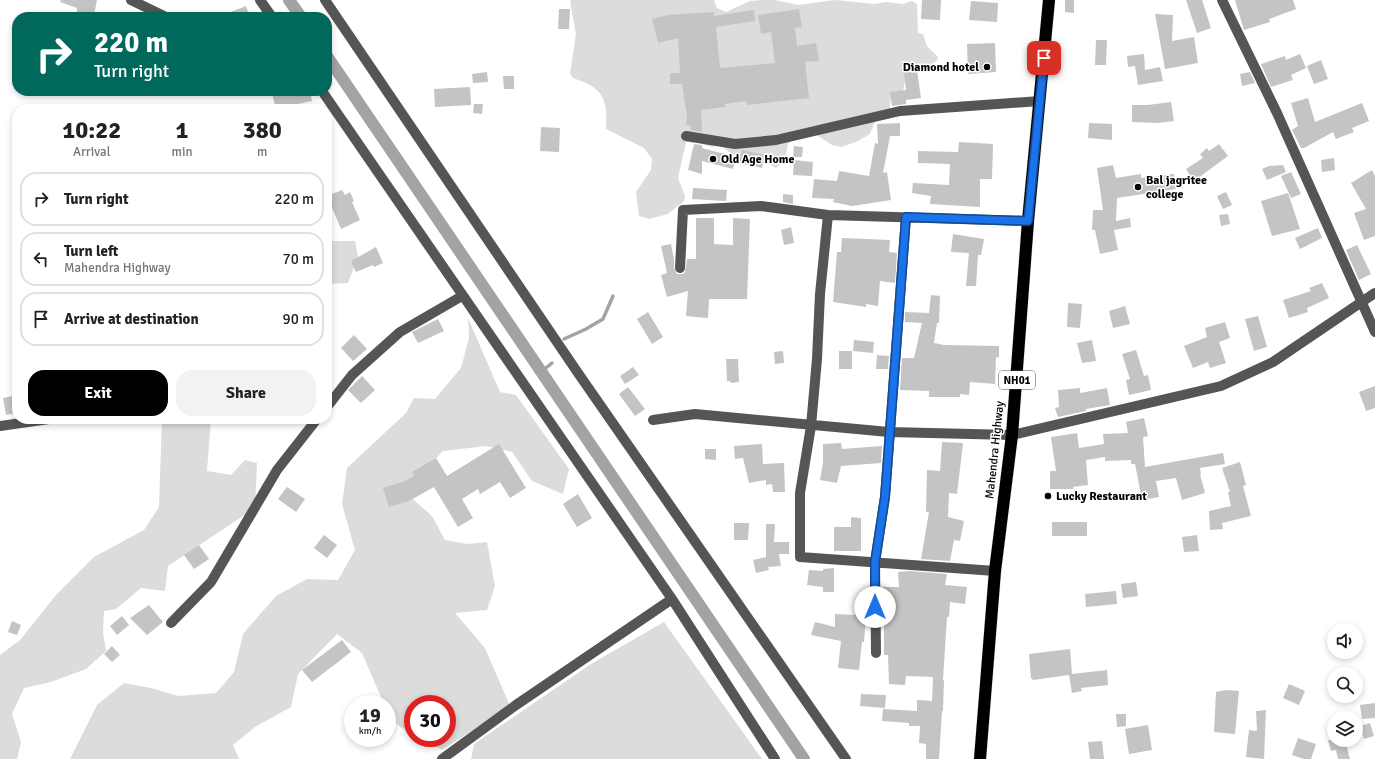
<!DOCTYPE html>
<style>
body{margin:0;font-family:Signika,sans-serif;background:#f2f2f2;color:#222;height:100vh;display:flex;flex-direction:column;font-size:15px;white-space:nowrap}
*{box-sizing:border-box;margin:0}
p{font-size:13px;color:#767676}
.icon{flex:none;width:22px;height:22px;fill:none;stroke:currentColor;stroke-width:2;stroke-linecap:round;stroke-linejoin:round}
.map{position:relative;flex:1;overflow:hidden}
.details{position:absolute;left:12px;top:104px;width:320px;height:320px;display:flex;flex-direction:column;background:#fff;border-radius:16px;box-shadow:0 2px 6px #0003}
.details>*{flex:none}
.top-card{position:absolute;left:12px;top:12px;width:320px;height:84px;border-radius:16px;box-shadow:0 2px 6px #0003;background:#00695c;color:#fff;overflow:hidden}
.controls{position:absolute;left:1327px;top:623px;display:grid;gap:8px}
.controls a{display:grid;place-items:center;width:36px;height:36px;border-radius:50%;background:#fff;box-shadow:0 2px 6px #0003;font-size:20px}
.speed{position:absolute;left:344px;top:695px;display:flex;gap:8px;font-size:20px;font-weight:700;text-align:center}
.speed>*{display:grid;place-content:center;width:52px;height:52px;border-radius:50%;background:#fff;box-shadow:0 2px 6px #0003;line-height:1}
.speed small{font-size:10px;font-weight:400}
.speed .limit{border:6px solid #d22;background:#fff;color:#111}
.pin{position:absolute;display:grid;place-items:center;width:34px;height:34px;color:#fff;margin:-17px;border-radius:8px;box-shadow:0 2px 6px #0006}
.me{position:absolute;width:44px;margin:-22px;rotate:0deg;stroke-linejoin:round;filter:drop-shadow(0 0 3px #0008)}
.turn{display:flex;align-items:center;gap:14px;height:84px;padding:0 16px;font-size:18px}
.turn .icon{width:52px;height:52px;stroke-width:2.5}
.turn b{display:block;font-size:28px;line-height:34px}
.eta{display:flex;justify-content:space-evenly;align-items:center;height:68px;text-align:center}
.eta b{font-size:24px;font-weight:700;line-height:28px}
.primary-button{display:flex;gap:8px;margin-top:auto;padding:8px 16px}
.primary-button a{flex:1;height:46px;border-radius:16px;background:#000;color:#fff;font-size:16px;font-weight:700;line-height:46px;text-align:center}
.primary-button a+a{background:#f2f2f2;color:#222}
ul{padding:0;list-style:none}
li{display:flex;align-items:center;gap:12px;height:54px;margin:0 8px 6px;padding:0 8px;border:2px solid #e0e0e0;border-radius:16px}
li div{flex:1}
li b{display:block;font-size:15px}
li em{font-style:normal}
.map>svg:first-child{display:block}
.green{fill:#dcdcdc}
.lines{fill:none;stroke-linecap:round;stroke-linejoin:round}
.stream{stroke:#a3a3a3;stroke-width:3.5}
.canal{stroke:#a3a3a3;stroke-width:12}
.building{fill:#c4c4c4}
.highway-casing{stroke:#dbdbdb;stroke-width:13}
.minor{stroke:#555;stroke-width:10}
.highway{stroke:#000;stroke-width:12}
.route-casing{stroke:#114b97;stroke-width:10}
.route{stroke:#1a73e8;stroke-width:7}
.poi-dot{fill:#000;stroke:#fff;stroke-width:1.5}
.labels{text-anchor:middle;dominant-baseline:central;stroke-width:3;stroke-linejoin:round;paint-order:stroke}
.shield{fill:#fff;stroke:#4c4c4c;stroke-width:1}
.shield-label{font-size:11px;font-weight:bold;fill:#000}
.poi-label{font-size:12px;font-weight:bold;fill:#000;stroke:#fff;text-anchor:start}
.street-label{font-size:12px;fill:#000;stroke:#fff}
</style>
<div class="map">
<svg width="1375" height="759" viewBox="0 0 1375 759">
<rect width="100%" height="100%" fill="#fff"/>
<!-- green -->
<path class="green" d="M571,0H714L717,8L726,12L750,1L763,0H775L798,5L835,0L875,4L885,2L903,4L912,1L917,4L918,33L923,34L927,46L938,57L937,61L926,66L912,67L906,76L903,91L891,96L889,116L876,118L870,134L856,142L841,147L832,145L815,134L795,138L788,144L785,160L776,168C765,161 760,164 749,162C737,159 724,148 714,140L711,144L716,148L698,143L686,142L678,178L685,196L684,201L668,214L649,219L639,216L636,192L651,170L652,159L644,148L606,129C608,98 603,88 573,78L570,74L576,34L570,2Z
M327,241H355L358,257L348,283L327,284Z
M468,318L500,392L516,395L569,469L563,494L532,481L512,452L486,446L443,451L425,470L405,485L414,500L432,516L445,540L467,544L487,542L495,586L487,610L455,613L485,648L510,706L442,750L420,738H447V704H413V734C399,726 387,722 387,704H384L362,653L337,634L298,674L291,707L255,727L233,745L239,759H70L97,705L124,683L151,688L178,696L216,693L234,672L243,634L276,596L307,579L338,580L355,550L342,504L347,468L406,413L414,398L435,399L461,368L469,338Z
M162,419H211L207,471L231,475L245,460L257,463L255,508L168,566L165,591L141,588L116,609L104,611L103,632L106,651L86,669L51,682L24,688L12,714L21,742L17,759H0V655L20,640L56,595L94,557L144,530L159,507Z
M664,622L762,759H471L474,744L591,664Z"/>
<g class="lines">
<!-- stream -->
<path class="stream" d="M564,339L586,329L603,319L613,296
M541,372L552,363"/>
<!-- canal -->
<path class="canal" d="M289,0L301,17
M327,56L804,759"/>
</g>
<!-- building -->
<path class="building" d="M61,0H97L94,15L77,12V8L60,2Z
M922,0H941L940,20L921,19Z
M1065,0H1074V13L1065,12Z
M1186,0H1202L1211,28L1197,33Z
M1235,0H1293L1296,9L1269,19L1270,22L1244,30Z
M971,1L998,3L997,22L969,20Z
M246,6L250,17H220V16Z
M559,9H570L569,29H558Z
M799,9L802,27L795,28L797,46L816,43L819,61L805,62L809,98L747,105L746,101L725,104V107L701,110L702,132L691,130L690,125H686L687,116L682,84H670V73H680L678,38L658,43L652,19L668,15L714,12V16L754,10L755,21L716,27L720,68L775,63L771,32L761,34L758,15Z
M1155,14L1173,15L1172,41L1194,37L1198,63L1165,69Z
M1096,40H1107L1106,65H1095Z
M995,43L996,72L968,74L967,44Z
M1144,54L1145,70L1160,67L1163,81L1138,85L1135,66L1128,67L1127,56Z
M1300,54L1306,68L1291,75L1293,80L1271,87L1261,64L1285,56L1286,60Z
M1321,60L1328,79L1314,84L1307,66Z
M917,70L921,98L906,100V104L892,106L890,92L906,90L904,72Z
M487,72L488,82L473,83L472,74Z
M1250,72L1255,83L1242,86L1240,74Z
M503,76H514V89H504Z
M470,87L471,105L435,107L434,89Z
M282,91H291L292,94L310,91L312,101L276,109L272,94Z
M1308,98L1315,122L1362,103L1369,121L1352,128L1354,132L1336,139L1333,132L1304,148H1301L1292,130L1298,126L1291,103Z
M1171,102L1174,121L1158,123L1132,122V105H1148Z
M474,104H483L482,114L473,113Z
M900,123V136H890L883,173L887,172L891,200L852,206L833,202L834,199L812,198L814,179L837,181L839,171L869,176L875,143L878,144L877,124Z
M1089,123L1112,124V140L1088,138Z
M541,127L560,128L559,152L540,151Z
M959,142L993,144L992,179H980V207L930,204L931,196L912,193L913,183L949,185L950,164L918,163V151L958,152Z
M694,144L702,145V148L736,157L733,169L702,161V174L688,170Z
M1219,144L1228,156L1194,181L1186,169L1203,158L1200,154L1207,148L1209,151Z
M794,146L803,147L802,157H793Z
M742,150L765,155L762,168L739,163Z
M1334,158L1335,170L1322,172L1321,160Z
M794,160L813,162L812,176L793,175Z
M1113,165L1116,178L1141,174V178L1174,174L1176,189L1117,198L1116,221L1130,218L1131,227L1114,230L1118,250L1100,254L1095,230H1092L1093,210H1103L1097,168Z
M1283,165L1286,172L1267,180L1262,169L1269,166Z
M1372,170L1375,176V236L1364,240L1354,213L1366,209L1351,183Z
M1291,172L1301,194L1291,198L1281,176Z
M693,188L727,190L726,201L692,199Z
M342,190L345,195L350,192L354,201L352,202L360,220L341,229L327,196Z
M1226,192L1232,205L1223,209L1217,196Z
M1288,193L1300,229L1272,236L1261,201Z
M783,194L793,195V204L783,202Z
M1228,214L1230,224L1221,226L1219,215Z
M696,218H714V244L733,245V218L750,219L747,299H709L708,318L686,316L688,291L667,297L661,275L667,273L661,246L671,244L674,259V268L677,274H683L685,272L687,259H696Z
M791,227L794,243L784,245L781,230Z
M1318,228L1322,238L1300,249L1295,238Z
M953,234L984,239L981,255H978L976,286H966L969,253L951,252Z
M842,238L890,240L889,252L897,253L895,283L880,281L878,306L866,304V307L833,302L837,252H841Z
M1357,245L1371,274L1359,280L1346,250Z
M376,247L383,263L374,267L373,265L356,272L351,261Z
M1322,283L1329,298L1307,308L1308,312L1289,318L1283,300L1311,291L1309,288Z
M931,295L940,296L939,323H937L934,343L944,345L999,346V358L996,357L995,384L970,382L969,395L960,394V397H929V391L900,390L902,358H914L922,323L905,322V312L929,313Z
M1068,303L1082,304L1080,328L1067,327Z
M1125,306L1130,324L1113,328L1109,311Z
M648,312L663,337L652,344L637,319Z
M1258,316L1267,347L1254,351L1245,319Z
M438,319L444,331L418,343L412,332Z
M1225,322L1230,338L1219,342L1226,363L1210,368L1208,362L1193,368L1184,346L1207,337L1205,328Z
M354,335L367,349L353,361L341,348Z
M854,340L874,342L873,353L853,351Z
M1092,340L1096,361L1082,363L1077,343Z
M1136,350L1144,376L1148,375L1151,390L1129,395L1126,380L1130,379L1122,354Z
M783,351L784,363L775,364L774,352Z
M839,351H852V369H839Z
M877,355L889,356L888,369H876Z
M726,359H738L739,382L731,383L730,381H727Z
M633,367L639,375L625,384L620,376Z
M362,376L375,390L361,403L348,390Z
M1375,386V408L1366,411L1359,392Z
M628,387L645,409L635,416L619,394Z
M1080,388V393L1107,388L1110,405L1086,409V411L1058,417L1055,408L1059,407L1058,390Z
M17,395V413L6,415L3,398Z
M1144,418L1148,436L1143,437L1145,467L1223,453L1225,464L1200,468L1201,474H1200L1205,493L1182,500L1176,478L1156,481L1159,497L1142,500L1135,464H1131V460L1105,461V457L1086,460L1088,485L1073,487V489H1050V471H1056L1051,437L1077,433L1079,448L1104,444L1103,434L1128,433L1126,422Z
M942,442L963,443L957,494L949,493L948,517L964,521L960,541L954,540L950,561L921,559L929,512H926L927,470L940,471Z
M841,443L842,449L882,446L881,463L841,466L837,483L820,480L823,463V444Z
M499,444L526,488L510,498L500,482L480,494L478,489L462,499L473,518L458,527L434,487L409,501L389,507L383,488L405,481L414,476L412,472L436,458L447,476Z
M762,444L763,464L784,463L785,492H773L772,484L766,485V480L749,483L743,458L735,459L734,446Z
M705,449H716V460L705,459Z
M1240,462L1246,485L1243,486L1251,516L1222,523L1223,529L1210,530L1209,511L1231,506L1228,492H1230L1222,468Z
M287,487L305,499L296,512L278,499Z
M578,494L592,518L577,527L563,504Z
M851,517L861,518V551H834V527H851Z
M1052,522H1087V536H1052Z
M734,523H749L748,540H734Z
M766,524H775L774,542H789V554H779L781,566L768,567L769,570L756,573L753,560L766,557Z
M324,535L337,545L327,558L314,548Z
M1197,535L1199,551L1184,552L1182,537Z
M199,545L209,559L194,569L184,555Z
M834,568V592H823V587L807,585L809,570L823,571V569Z
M910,571L947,574L945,585L967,587L965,604L950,602L949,617H947L943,680H944L943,711H942L939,759H926V744L919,743L920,726H909V723L882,721L883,709L917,711V700L932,701L933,677L906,676L905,685L889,684L888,655H884V601H882V587H899L898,572Z
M1136,582L1138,596L1123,598L1121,584Z
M1116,591L1117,604L1086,607L1085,594Z
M856,602L866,603L865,629L864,642H862L859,670L838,668L841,641L811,635L815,622L835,627V614L855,615Z
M149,605L163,622L147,635L130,618Z
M122,616L129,625L117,635L110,626Z
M12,621L21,625L17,635L8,632Z
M342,640L351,652L312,682L302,670Z
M112,646L120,655L112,662L104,654Z
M1070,649L1072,674L1107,670L1108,685L1081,688L1082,691L1072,693L1069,675L1033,680L1031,678L1029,654Z
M1289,684L1305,691L1299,705L1283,698Z
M1226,690L1239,691L1235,734L1214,732L1216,692Z
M861,694L886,695L885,708L860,706Z
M1375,703V718L1362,719L1360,705Z
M1266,710L1264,759L1246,757L1249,730L1257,731L1256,711Z
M1116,714H1126V726L1117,727Z
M1370,723L1374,736L1364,739L1360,726Z
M1148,725L1152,750L1129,754L1125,729Z
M1298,738L1316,744L1311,759H1304L1292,755Z
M1328,740H1345L1350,759H1338L1336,750L1331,751Z
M1102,741L1104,759H1090L1088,742Z"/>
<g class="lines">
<defs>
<path id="highway" d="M980,759L995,571L1012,435L1028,221L1049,0"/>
</defs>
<!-- highway casing -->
<use href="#highway" class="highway-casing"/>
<!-- minor -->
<path class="minor" d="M131,0L166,17
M260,0L272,17
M325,0L578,373L846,759
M1222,0L1277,113L1375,332
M322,91L672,599L775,759
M686,136L735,144L776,140L900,111L1040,101
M828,215L820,294L817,359L811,426L800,493V557L995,571
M680,268L683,210L761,206L828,215L1028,221
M327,407L352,375L400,332L462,296
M653,420L695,414L889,432L1012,435L1221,386L1273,362L1375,293
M0,426L49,419
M171,623L211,582L277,470L317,419
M876,653L875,562L885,497L906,217
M442,759L516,705L672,599"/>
<!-- highway -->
<use href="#highway" class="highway"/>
</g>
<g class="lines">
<defs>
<path id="route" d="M875,607V562L885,497L906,217L1028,221L1044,58"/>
</defs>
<!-- route casing -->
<use href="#route" class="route-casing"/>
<!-- route -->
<use href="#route" class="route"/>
</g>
<!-- markers -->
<g class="poi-dot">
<circle cx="987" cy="67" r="4"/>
<circle cx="713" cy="159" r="4"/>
<circle cx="1138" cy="187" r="4"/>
<circle cx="1048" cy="496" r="4"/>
</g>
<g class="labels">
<!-- shield labels -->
<rect class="shield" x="999" y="371" width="36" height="18" rx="3"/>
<g class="shield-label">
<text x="1017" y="380">NH01</text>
</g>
<!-- poi labels -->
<g class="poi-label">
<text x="979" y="67" text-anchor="end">Diamond hotel</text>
<text x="721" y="159">Old Age Home</text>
<text x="1146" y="180">Bal jagritee<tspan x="1146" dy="14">college</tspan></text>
<text x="1056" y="496">Lucky Restaurant</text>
</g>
<!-- street labels -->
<g class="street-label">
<text transform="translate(995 450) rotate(-84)">Mahendra Highway</text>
</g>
</g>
</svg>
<div class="controls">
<a><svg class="icon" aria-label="sound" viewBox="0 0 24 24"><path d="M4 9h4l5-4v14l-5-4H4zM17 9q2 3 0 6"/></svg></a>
<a><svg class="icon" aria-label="search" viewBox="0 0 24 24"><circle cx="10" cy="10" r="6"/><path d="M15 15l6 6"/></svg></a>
<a><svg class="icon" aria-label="layers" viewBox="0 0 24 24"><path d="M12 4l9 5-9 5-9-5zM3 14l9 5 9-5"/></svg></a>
</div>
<div class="speed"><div>19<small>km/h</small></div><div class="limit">30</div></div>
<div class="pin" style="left:1044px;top:58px;background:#d93025"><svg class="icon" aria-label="arrive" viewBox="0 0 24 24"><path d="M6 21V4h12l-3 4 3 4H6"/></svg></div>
<svg class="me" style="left:875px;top:607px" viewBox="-20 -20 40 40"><circle r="19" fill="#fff"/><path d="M0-13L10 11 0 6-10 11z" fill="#1a73e8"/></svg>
<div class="top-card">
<div class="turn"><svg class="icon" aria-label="right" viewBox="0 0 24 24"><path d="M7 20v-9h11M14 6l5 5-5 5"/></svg><div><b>220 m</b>Turn right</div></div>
</div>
<section class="details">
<div class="eta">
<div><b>10:22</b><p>Arrival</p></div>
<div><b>1</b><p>min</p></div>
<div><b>380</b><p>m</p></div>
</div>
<ul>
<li><svg class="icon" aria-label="right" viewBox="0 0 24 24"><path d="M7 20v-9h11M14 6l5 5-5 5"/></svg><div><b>Turn right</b></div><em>220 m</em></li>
<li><svg class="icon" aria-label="left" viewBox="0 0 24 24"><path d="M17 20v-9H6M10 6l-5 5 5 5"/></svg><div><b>Turn left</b><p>Mahendra Highway</p></div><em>70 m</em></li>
<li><svg class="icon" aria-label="arrive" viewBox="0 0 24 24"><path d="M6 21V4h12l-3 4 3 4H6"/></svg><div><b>Arrive at destination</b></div><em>90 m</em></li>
</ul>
<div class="primary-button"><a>Exit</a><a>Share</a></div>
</section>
</div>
